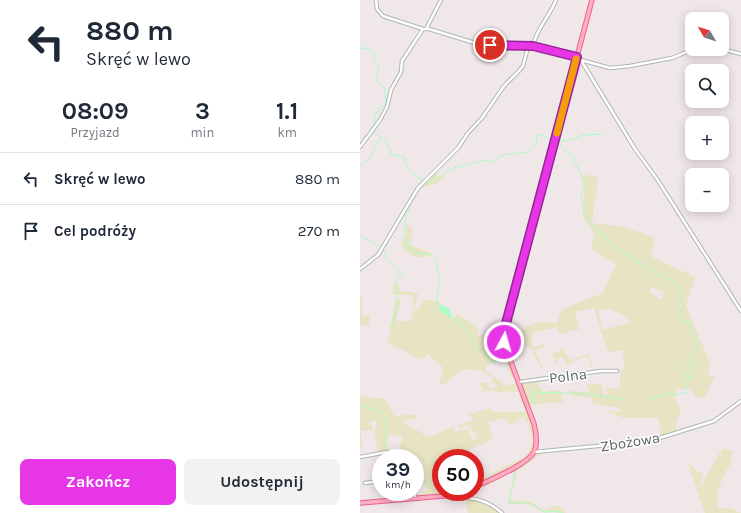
<!DOCTYPE html>
<html lang="pl">
<meta charset="utf-8">
<style>
body{margin:0;font-family:Karla,sans-serif;background:#f2f2f3;color:#1f2937;height:100vh;display:flex;flex-direction:column;font-size:15px;white-space:nowrap}
*{box-sizing:border-box;margin:0}
p{font-size:13px;color:#747a83}
.icon{flex:none;width:22px;height:22px;fill:none;stroke:currentColor;stroke-width:2;stroke-linecap:round;stroke-linejoin:round}
.map{position:relative;flex:1;overflow:hidden}
.drawer{display:flex;flex-direction:column;background:#fff;width:360px}
.drawer>*{flex:none}
.top-card{background:#fff;color:#1f2937;overflow:hidden}
.needle{width:26px;rotate:309deg}
.tools{position:absolute;left:325px;top:12px;display:grid;gap:8px}
.tools a{display:grid;place-items:center;width:44px;height:44px;border-radius:8px;background:#fff;box-shadow:0 2px 10px #0003;font-size:20px}
.speed{position:absolute;left:12px;top:449px;display:flex;gap:8px;font-size:20px;font-weight:700;text-align:center}
.speed>*{display:grid;place-content:center;width:52px;height:52px;border-radius:50%;background:#fff;box-shadow:0 2px 10px #0003;line-height:1}
.speed small{font-size:10px;font-weight:400}
.speed .limit{border:6px solid #d22;background:#fff;color:#111}
.pin{position:absolute;display:grid;place-items:center;width:34px;height:34px;color:#fff;margin:-17px;border:2px solid #fff;border-radius:50%;box-shadow:0 1px 4px #0007}
.me{position:absolute;width:44px;margin:-22px;rotate:6deg;stroke-linejoin:round;filter:drop-shadow(0 0 3px #0008)}
.turn{display:flex;align-items:center;gap:14px;height:84px;padding:0 20px;font-size:18px}
.turn .icon{width:52px;height:52px;stroke-width:2.5}
.turn b{display:block;font-size:28px;line-height:34px}
.eta{display:flex;justify-content:space-evenly;align-items:center;height:68px;text-align:center}
.eta b{font-size:24px;font-weight:700;line-height:28px}
.button{display:flex;gap:8px;margin-top:auto;padding:8px 20px}
.button a{flex:1;height:46px;border-radius:8px;background:#e736e6;color:#fff;font-size:16px;font-weight:700;line-height:46px;text-align:center}
.button a+a{background:#f2f2f3;color:#1f2937}
ul{padding:0;list-style:none}
li{display:flex;align-items:center;gap:12px;height:52px;padding:0 20px;border-top:1px solid #e0e1e3}
li div{flex:1}
li b{display:block;font-size:15px}
li em{font-style:normal}
main{display:flex;flex:1;min-height:0}
.map>svg:first-child{display:block}
.green{fill:#e7e4c4;fill-rule:evenodd}
.water{fill:#a9fdc8}
.lines{fill:none;stroke-linecap:round;stroke-linejoin:round}
.stream{stroke:#a9fdc8;stroke-width:1}
.minor-casing{stroke:#afb6b3;stroke-width:4.5}
.major-casing{stroke:#ef6093;stroke-width:5.5}
.minor{stroke:#fff;stroke-width:2.5}
.major{stroke:#feaec1;stroke-width:3.5}
.route-casing{stroke:#962396;stroke-width:10}
.route{stroke:#e736e6;stroke-width:7}
.slow{stroke:#f59e0b;stroke-width:7}
.labels{text-anchor:middle;dominant-baseline:central;stroke-width:3;stroke-linejoin:round;paint-order:stroke}
.street-label{font-size:15px;fill:#5e6762;stroke:#fff}
</style>
<main>
<section class="drawer">
<div class="top-card">
<div class="turn"><svg class="icon" aria-label="left" viewBox="0 0 24 24"><path d="M17 20v-9H6M10 6l-5 5 5 5"/></svg><div><b>880 m</b>Skręć w lewo</div></div>
</div>
<div class="eta">
<div><b>08:09</b><p>Przyjazd</p></div>
<div><b>3</b><p>min</p></div>
<div><b>1.1</b><p>km</p></div>
</div>
<ul>
<li><svg class="icon" aria-label="left" viewBox="0 0 24 24"><path d="M17 20v-9H6M10 6l-5 5 5 5"/></svg><div><b>Skręć w lewo</b></div><em>880 m</em></li>
<li><svg class="icon" aria-label="arrive" viewBox="0 0 24 24"><path d="M6 21V4h12l-3 4 3 4H6"/></svg><div><b>Cel podróży</b></div><em>270 m</em></li>
</ul>
<div class="button"><a>Zakończ</a><a>Udostępnij</a></div>
</section>
<div class="map">
<svg width="381" height="513" viewBox="0 0 381 513">
<rect width="100%" height="100%" fill="#f0e7e9"/>
<!-- green -->
<path class="green" d="M77,172V177L83,174L84,177L78,183L60,188Z
M220,174L238,177L232,223L260,226L294,237L292,257L335,277L326,305L350,363L348,376H355L344,398L335,396L328,387L327,390L317,388L315,400L321,410L316,423L317,431L300,436L299,418H264L243,410L261,412L259,408L233,404L231,397L213,396L209,394V391L230,392L227,384H242L244,395H247L246,387L259,389L261,372L233,373L228,357C219,357 215,362 207,365L203,357L197,359L198,363H196L192,354L203,349L210,361L216,358L229,354L234,371L264,370L263,350L248,352L234,308L215,312L220,329L199,334L197,327L172,333L173,340L171,343L173,347L184,344L185,346L175,350L184,370C168,352 179,342 146,343L145,335H157C164,322 184,321 197,323L202,309L243,293L256,264L231,249L234,233L223,217L224,185ZM289,286L304,292L301,299L290,293ZM248,308L256,313L259,312L271,322L243,330L238,311Z
M46,224L52,228L51,245L73,254C61,261 47,257 41,244L44,237H47Z
M37,281L40,291L58,293L54,312L60,308L63,299L80,302L79,309L90,318H95L97,314L118,327L117,335L142,336L144,348L156,380L150,374L145,361L126,365V371L133,375L131,377C121,369 106,366 95,375C89,380 87,385 79,384L83,368L68,354L61,360L27,342L31,331L29,328L30,324H16L31,323L36,298L41,300L36,321H47L53,319L51,315L54,305L52,295H33V285Z
M2,295V316L10,315L9,324L0,326V297Z
M133,376L142,382L143,386L157,383L161,391L149,393L147,389L146,392H135L133,390L121,392V390L123,388L120,387V383L127,382L129,388L134,389L138,386L132,382Z
M178,380V387H182L183,392L198,390L201,391L203,402L169,405L161,383Z
M158,394H161C167,410 177,429 173,447C170,461 128,479 115,485V481L164,457C176,447 172,430 164,417L158,418L159,421L149,425L147,420L143,418L130,422L128,420L121,424L128,421L133,439L103,453L100,458H81V492H95L56,496L55,495L63,494V492L68,490L59,477L55,479V458H32L30,455L40,452V445L43,437L34,435L29,436L27,442L29,452L18,453L14,430L17,427L16,421L1,422H9L12,425L13,430L1,431L2,448H0V395L11,398H24L35,417L45,415H57L58,418L44,420V423L69,437L95,426L94,432L108,429L112,440L117,438L114,431H111L110,428L117,425L107,427L104,425L102,426L104,428L101,429L98,425L114,420L109,414L130,408L132,412H166Z
M364,448L373,452L370,457L372,461C363,477 355,489 358,508H370L381,513H345L327,461L338,472H342L343,474L340,488L358,455Z
M189,452L180,455L157,471L150,500L171,502L183,510L199,505L206,513L180,511L169,504H148L154,473L152,472L134,482L115,490V488L175,454Z
M105,497L132,506L140,513H108Z"/>
<!-- water -->
<path class="water" d="M81,304L90,310L92,317L90,318L79,309Z"/>
<g class="lines">
<!-- stream -->
<path class="stream" d="M0,48H6L15,53L14,58L19,67L16,80L25,89L26,104L20,108V111L15,113V126L12,129
M13,131L25,141L31,151L30,154L44,157C46,169 52,176 64,180
M243,134L223,135L207,141L197,140L205,151L212,156L224,181L221,199L226,218L228,222L245,236V239C260,253 278,261 295,273
M174,146L177,143L176,134L193,139
M106,165L126,160L131,162L143,155L167,152L172,147
M0,166L10,158L20,138
M82,175L96,167L105,166
M59,189C67,182 72,181 80,176
M53,198L45,219L46,245L56,253L73,255L76,258L79,279L77,304L80,307
M0,235L20,247
M23,250L27,258L42,273L35,283L37,295
M298,274L309,279L319,287L318,300L323,322L330,323L329,327L336,342V351L331,358L334,361L327,365L331,370L326,375L331,378L328,380L327,388
M91,317L102,324L121,351L131,361H148L155,378
M35,328L33,322L38,299
M161,383L168,402L174,401L172,392L231,394L265,400
M292,400L310,393L318,395L328,392
M0,404C7,409 17,408 22,415C32,427 15,444 35,458
M155,471L149,502L171,504L185,512L197,511L202,513
M55,476L63,480L68,488"/>
<defs>
<path id="minor" d="M16,0L17,9L23,16L63,29H69L115,43L173,46L219,57L275,149L297,179L381,311
M66,29L81,0
M173,46C176,29 190,16 196,0
M362,49L381,54
M221,60L250,68L270,66L312,58L329,51L341,49
M0,147L20,120L27,107L31,90L41,72L42,61L63,29
M0,269L18,255L58,188L98,148L108,133L122,118L144,86L158,72L163,66L168,47
M159,382L241,371H257
M174,452L290,441L354,421L381,401
M0,457L27,452L30,458
M5,483L21,481
M54,492L55,498
M105,492L108,498C122,499 132,504 142,513"/>
<path id="major" d="M115,487C129,480 167,465 174,452C178,444 176,432 174,424L144,343V331L232,0
M0,503L95,495L103,492"/>
</defs>
<!-- minor casing -->
<use href="#minor" class="minor-casing"/>
<!-- major casing -->
<use href="#major" class="major-casing"/>
<!-- minor -->
<use href="#minor" class="minor"/>
<!-- major -->
<use href="#major" class="major"/>
</g>
<g class="lines">
<defs>
<path id="route" d="M130,45L173,46L217,57L144,331V342"/>
</defs>
<!-- route casing -->
<use href="#route" class="route-casing"/>
<!-- route -->
<use href="#route" class="route"/>
<!-- slow -->
<path class="slow" d="M197,133L216,59"/>
</g>
<g class="labels">
<!-- street labels -->
<g class="street-label">
<text transform="translate(208 376) rotate(-7)">Polna</text>
<text transform="translate(270 442) rotate(-9)">Zbożowa</text>
</g>
</g>
</svg>
<div class="tools">
<a><svg class="needle" viewBox="-14 -14 28 28"><path d="M0-13l5 13h-10z" fill="#e53935"/><path d="M0 13l5-13h-10z" fill="#747a83"/></svg></a>
<a><svg class="icon" aria-label="search" viewBox="0 0 24 24"><circle cx="10" cy="10" r="6"/><path d="M15 15l6 6"/></svg></a>
<a>+</a>
<a>−</a>
</div>
<div class="speed"><div>39<small>km/h</small></div><div class="limit">50</div></div>
<div class="pin" style="left:130px;top:45px;background:#d93025"><svg class="icon" aria-label="arrive" viewBox="0 0 24 24"><path d="M6 21V4h12l-3 4 3 4H6"/></svg></div>
<svg class="me" style="left:144px;top:342px" viewBox="-20 -20 40 40"><circle r="17" fill="#e736e6" stroke="#fff" stroke-width="3"/><path d="M0-11L8 9 0 5-8 9z" fill="#fff"/></svg>
</div>
</main>
